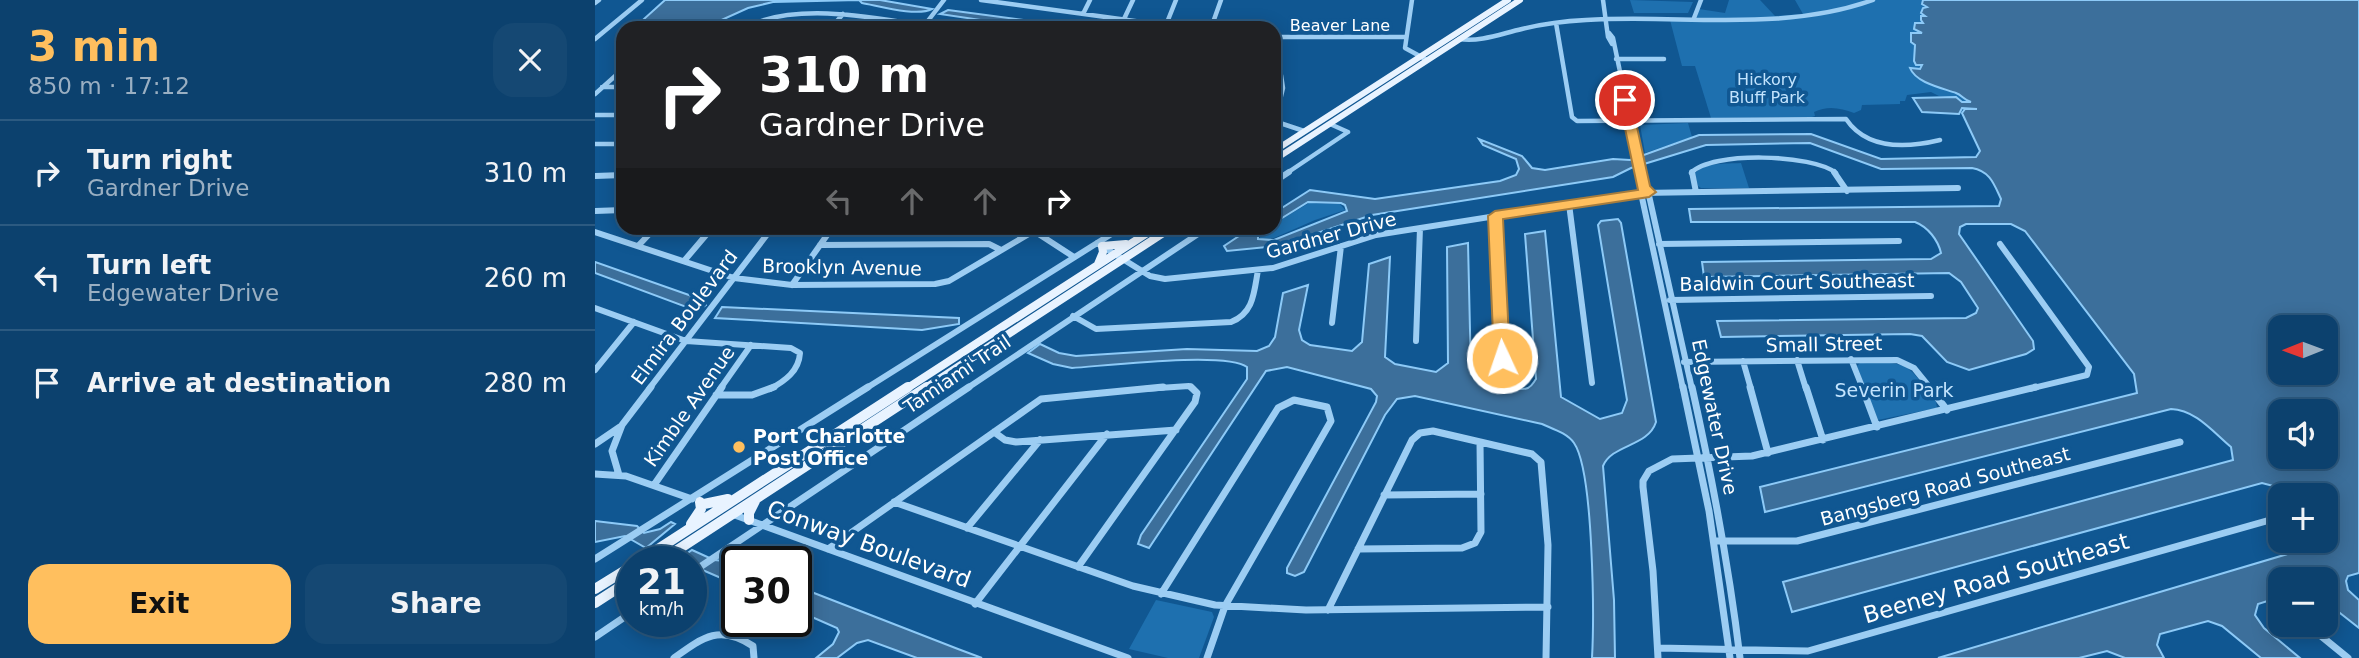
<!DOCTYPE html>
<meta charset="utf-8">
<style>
body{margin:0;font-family:"DejaVu Sans",sans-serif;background:#154873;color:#f1f3f6;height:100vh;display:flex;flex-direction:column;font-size:26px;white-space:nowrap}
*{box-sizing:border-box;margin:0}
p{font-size:23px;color:#9aafc2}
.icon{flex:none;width:38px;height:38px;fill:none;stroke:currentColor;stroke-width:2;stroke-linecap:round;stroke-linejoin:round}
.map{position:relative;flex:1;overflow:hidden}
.details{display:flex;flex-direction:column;background:#0c416e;width:595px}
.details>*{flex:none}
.banner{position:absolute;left:21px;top:21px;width:665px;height:214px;border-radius:21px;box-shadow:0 4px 18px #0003,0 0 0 2px #2c5a81;background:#202124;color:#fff;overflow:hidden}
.needle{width:46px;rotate:269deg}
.tools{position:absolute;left:1673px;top:315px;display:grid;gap:14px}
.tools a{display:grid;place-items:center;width:70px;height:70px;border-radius:14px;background:#0c416e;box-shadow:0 4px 18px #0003,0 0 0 2px #2c5a81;font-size:35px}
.speed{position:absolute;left:21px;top:546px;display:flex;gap:14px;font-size:35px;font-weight:700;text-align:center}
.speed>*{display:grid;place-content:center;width:91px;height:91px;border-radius:50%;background:#0c416e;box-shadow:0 4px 18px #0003,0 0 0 2px #2c5a81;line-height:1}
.speed small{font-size:18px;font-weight:400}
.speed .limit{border:4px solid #111;border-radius:10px;background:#fff;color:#111}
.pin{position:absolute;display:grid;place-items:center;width:60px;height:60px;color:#fff;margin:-30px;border:4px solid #fff;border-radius:50%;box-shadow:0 2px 7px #0007}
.me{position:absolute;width:77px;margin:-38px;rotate:357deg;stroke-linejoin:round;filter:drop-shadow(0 0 5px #0008)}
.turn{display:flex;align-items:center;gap:24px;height:147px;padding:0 28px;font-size:32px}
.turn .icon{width:91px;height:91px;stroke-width:2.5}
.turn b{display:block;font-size:49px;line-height:60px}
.lanes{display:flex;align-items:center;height:66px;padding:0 28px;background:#0003;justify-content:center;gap:35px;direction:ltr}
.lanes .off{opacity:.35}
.round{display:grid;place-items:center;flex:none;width:74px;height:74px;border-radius:21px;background:#154873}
.overview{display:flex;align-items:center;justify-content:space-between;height:119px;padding:0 28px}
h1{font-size:42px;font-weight:700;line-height:52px;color:#ffbf5e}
.action{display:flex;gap:14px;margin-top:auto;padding:14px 28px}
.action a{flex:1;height:80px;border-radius:21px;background:#ffbf5e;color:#111;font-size:28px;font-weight:700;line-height:80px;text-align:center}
.action a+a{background:#154873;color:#f1f3f6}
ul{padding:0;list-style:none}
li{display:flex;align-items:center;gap:21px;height:105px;padding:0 28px;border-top:2px solid #2c5a81}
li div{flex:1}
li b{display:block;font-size:26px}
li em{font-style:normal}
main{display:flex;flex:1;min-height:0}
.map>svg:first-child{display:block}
.green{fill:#1e70af}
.water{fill:#3c6f9b;stroke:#8dcaf7;stroke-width:2;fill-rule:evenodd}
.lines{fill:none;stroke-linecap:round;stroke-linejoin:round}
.minor-far2{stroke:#9ccdf3;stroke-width:4.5}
.minor-far1{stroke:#9ccdf3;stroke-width:6}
.minor{stroke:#9ccdf3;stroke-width:7}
.major-far2{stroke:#e8f3ff;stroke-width:6}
.major-far1{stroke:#e8f3ff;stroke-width:8}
.major{stroke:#e8f3ff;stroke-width:10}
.route{fill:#ffbf5e;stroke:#a67c3d;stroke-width:2}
.poi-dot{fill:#ffbf5e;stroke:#105792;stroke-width:2.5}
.labels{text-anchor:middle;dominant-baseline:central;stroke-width:7;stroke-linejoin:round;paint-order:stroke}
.far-street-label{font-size:16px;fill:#fff;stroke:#105792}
.far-park-label{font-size:16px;fill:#c3e4fe;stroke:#105792}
.street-label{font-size:19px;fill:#fff;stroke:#105792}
.park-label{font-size:19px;fill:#c3e4fe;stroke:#105792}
.poi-label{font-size:19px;font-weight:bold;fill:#fff;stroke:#105792;text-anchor:start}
.near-street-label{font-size:23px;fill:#fff;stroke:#105792}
</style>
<main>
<section class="details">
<div class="overview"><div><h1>3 min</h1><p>850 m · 17:12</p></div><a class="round"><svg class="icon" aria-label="close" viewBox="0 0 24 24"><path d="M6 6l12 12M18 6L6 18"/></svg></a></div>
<ul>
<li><svg class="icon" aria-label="right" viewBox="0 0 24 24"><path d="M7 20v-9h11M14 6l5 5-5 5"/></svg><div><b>Turn right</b><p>Gardner Drive</p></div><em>310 m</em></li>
<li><svg class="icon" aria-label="left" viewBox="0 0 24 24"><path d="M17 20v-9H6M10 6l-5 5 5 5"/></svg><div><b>Turn left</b><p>Edgewater Drive</p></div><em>260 m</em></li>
<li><svg class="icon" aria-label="arrive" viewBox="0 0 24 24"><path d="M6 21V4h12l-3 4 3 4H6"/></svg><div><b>Arrive at destination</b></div><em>280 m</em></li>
</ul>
<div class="action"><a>Exit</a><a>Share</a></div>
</section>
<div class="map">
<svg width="1764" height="658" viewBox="0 0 1764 658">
<rect width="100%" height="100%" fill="#105792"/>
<!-- green -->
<path class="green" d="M1035,0L1098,2L1093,13H1039Z
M1134,0H1165L1180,16L1208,14L1200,0H1328L1329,5L1334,8H1328L1331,16H1326L1328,24L1320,23L1328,33L1316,34V42L1320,44L1327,65L1318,73L1337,86L1364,93L1379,102H1367L1364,98L1344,96L1336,92L1312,95L1310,101H1305V104L1267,105L1266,110L1259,113C1246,108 1233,105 1219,112L1220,116L1217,117L1116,118L1100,66H1087L1075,20H1101L1104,9L1130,13Z
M1093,123L1097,137L1050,153L1045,125Z
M1146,163L1154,188H1106L1103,186L1100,173C1112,162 1130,164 1146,163Z
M714,203L745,204L750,210L720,220L679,238H665V233L679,228V224Z
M1266,362C1316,363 1311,362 1341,402L1342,408L1283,420L1262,366Z
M561,600L617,612L619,617L604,658H573L534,649Z"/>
<!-- water -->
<path class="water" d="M70,0H285L337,9C322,17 284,6 267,3L264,0L178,2L153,8L120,23L69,24L39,28Z
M1328,0H1764V573L1753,576L1751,581L1753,590L1764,600V628L1731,602V579H1685V597L1663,604L1660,615L1669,628L1705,658H1666L1627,626L1613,621L1565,634L1562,645L1569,658H1530L1512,651L1484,658H1343L1733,542L1731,495H1694L1682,487L1667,483L1197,612L1188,582L1638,460L1636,447C1618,432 1601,410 1576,409L1170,512L1165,487L1542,393L1539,374L1430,231L1416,224H1371L1365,227L1364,234L1438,341L1439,349L1431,354L1374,370L1352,362L1327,336L1315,334L1126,337L1122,321L1371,318L1381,313L1383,308L1366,282L1354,273L1109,277L1107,262L1336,259L1346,253C1343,240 1333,227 1320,222H1096L1094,209L1404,206L1406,199C1399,184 1395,171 1377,168L1286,169L1215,143L1111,145L1036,168L1018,177L777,215L683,246L632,251L629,246L656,228H671L663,233V239L679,240L752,211L750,205L746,203L713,202L679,223V213L715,190L780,199L905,181L921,175L924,169L921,159L888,145L884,139L927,156L937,168L950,170L1018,159L1035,160L1104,135L1216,134L1286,159L1381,157L1385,151L1367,113L1370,109H1382L1367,108L1364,114L1327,112L1318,98L1361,97L1367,102H1376C1369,100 1367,95 1361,93C1347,88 1321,83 1315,68L1325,69L1327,65H1321L1319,61L1320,45L1316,42V33H1327L1319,29L1320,23H1328L1326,20V16H1330L1326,13L1328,8L1332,7L1327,4ZM1685,327H1731V373H1685ZM1685,411H1731V457H1685Z
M353,10L489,28H440L345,14Z
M1023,219L1026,223L1061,422C1053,447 1017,444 1008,466L1019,600L1020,658H997C999,621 999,472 979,443C972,433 958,429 947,424L820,396L802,399L790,415L709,572L700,576L692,573V568L781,402L782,396L776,389L692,367L671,371L554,548L543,544L546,535L652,379V367C631,351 509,366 477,368L458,364L433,353L445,344L464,353L481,356L592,349L662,351L674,346L680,337L688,293L713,285L704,330L707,340L715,345L757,351L767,342L774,264L795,257L790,357L800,364L841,372L853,363L852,247L873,243L876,374C882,382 923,392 933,388C938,385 938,383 941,379L930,234L950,231L966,397L1005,419L1027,413L1032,400L1003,225L1006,221Z
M0,262L111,301V305L102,311L0,273Z
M127,307L364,318V324L327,330L120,318Z
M0,521L42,526L49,533L65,529L76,522L80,524L51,548L30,536L0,542Z
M97,550L119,560L142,562V585L96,565V562H80Z
M201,586L363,649L387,658H322L273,640L262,643L242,658H221L238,644L244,632L242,628L201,610Z"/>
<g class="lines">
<!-- minor-far2 -->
<path class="minor-far2" d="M386,0L591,28
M817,0L810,48L832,60
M1008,0L1013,37L1017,44
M0,3L4,0
M488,14L495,0
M1099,18L1106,0
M529,19L538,0
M961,23L977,117L982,121L1251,119C1272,150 1312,148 1345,140
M571,25L581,0
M329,26L349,0
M149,28C202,0 286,19 344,28
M236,28L248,14
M280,28L287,20
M616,28L626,0
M1014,33L1018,38L1046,173
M679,37H810
M0,39L47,0
M864,39C886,42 905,34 927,29C947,24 970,21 991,20C1086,14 1186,33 1278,0
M1021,59H1069
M679,75H686L688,88L680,121
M7,87H28
M0,94L28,69
M0,115H28
M682,122L709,131
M735,124L753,132
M0,144H28
M692,173L753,132
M1096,173C1116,151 1218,154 1241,173"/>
<!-- minor-far1 -->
<path class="minor-far1" d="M1046,172L1049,188L1046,193L1088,389
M1097,172L1101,192
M1239,172L1252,191
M0,176L28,175
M679,182L694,172
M1053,191L1097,389
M974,204L997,383
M0,211L28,210
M900,216L907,358
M439,231L479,257
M0,232L139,278L197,285L340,284L354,281L444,228
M502,243L555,276L570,279L678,268L781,235L1046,193L1363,188
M1064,244L1304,241
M1405,244L1494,367L1492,375L1434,389
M225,245L394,244L406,250
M43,246L60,228
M89,261L117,228
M197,285L237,228
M1075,300L1336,296
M0,308L91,341L196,348L205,353C204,371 190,381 175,389
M478,316L501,329L636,322C659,313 659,292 663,270
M737,323L746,246
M821,341L825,228
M1256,359L1268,389
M1202,360L1211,389
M1148,361L1156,389
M1089,362L1302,360L1319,368L1336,389
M0,370L39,322
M54,389L177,228
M125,389L156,345
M270,389L526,228
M371,389L612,228
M549,389L594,386L598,389"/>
<!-- minor -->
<path class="minor" d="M1088,387L1114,511L1135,658
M1097,387C1117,477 1134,566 1145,658
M1155,387L1173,453
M1211,387L1228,440
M1267,387L1282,427
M1334,387L1352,410
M121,395H157L179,387
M399,432L410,440L421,442L581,430
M0,444L25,427
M0,474L31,476L97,499
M24,475L17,451L27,425L56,387
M59,485L127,387
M789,495L886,494
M299,502L538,586L620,605L711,610L953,607
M137,514L533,658
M372,528L445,440
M1120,541H1202L1585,442
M233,549L446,399L568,387
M763,549L867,548L880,543L886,532L885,442
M0,559L273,387
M483,567L600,402L602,393L596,387
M96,573L374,387
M566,594L683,408L699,400L732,407L736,421L630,606L612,658
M380,604L512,434
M733,610L817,440L825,433L838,431L937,454L946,462L953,545L951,658
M1726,636L1753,658
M0,637L37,612
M1063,648L1213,651L1675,520
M79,658C108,637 125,624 158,646L159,658
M1063,658L1058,571L1048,487V481L1054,471L1077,459L1157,456L1441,387"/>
<!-- major-far2 -->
<path class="major-far2" d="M679,151L913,0
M679,160L925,0"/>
<!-- major-far1 -->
<path class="major-far1" d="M503,264L508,252L507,246L531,244
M311,389L560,228
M329,389L576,228"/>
<!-- major -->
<path class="major" d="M109,504L133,499
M154,520V513L160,501
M96,524L106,509L105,502
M43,562L313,387
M64,562L332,387
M0,589L37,566
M0,603L37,579"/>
</g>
<!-- route -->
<path class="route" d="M1030,96L1036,100L1055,186L1061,192L1054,197L908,219L915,358L907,364L901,363L899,358L893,216L900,211L1043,190L1024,100Z"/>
<!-- markers -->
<circle class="poi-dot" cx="144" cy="447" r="7"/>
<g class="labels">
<!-- far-street labels -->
<g class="far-street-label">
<text x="745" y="25">Beaver Lane</text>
</g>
<!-- far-park labels -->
<g class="far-park-label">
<text x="1172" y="79">Hickory<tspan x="1172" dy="18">Bluff Park</tspan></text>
</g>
<!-- street labels -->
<g class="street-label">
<text transform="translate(736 235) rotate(-15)">Gardner Drive</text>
<text transform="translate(247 267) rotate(1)">Brooklyn Avenue</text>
<text transform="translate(1202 282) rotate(-1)">Baldwin Court Southeast</text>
<text transform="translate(89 317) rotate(-53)">Elmira Boulevard</text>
<text transform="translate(1229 344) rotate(-1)">Small Street</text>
<text transform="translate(362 374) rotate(-34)">Tamiami Trail</text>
<text transform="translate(94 406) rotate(-55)">Kimble Avenue</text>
<text transform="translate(1120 417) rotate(78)">Edgewater Drive</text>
<text transform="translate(1350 486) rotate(-15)">Bangsberg Road Southeast</text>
</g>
<!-- park labels -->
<g class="park-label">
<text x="1299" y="390">Severin Park</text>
</g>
<!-- poi labels -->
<g class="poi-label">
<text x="158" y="436">Port Charlotte<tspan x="158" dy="22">Post Office</tspan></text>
</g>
<!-- near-street labels -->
<g class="near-street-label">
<text transform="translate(274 544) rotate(20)">Conway Boulevard</text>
<text transform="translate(1401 578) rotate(-16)">Beeney Road Southeast</text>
</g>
</g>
</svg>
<div class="tools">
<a><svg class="needle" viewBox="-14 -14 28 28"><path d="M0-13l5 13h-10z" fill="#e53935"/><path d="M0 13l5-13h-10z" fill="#9aafc2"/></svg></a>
<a><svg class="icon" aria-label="sound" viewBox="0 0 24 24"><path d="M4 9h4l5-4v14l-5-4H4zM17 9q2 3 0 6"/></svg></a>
<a>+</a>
<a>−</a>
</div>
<div class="speed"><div>21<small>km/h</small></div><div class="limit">30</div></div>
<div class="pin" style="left:1030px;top:100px;background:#d93025"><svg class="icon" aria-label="arrive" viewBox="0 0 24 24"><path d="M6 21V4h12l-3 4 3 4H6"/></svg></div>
<svg class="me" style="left:907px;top:358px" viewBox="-20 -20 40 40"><circle r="17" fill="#ffbf5e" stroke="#fff" stroke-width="3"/><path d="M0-11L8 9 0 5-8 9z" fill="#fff"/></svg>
<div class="banner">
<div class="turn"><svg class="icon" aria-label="right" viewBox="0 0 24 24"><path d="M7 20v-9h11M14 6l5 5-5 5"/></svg><div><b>310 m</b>Gardner Drive</div></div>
<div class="lanes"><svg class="icon off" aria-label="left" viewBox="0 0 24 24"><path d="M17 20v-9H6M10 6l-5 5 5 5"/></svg><svg class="icon off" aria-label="ahead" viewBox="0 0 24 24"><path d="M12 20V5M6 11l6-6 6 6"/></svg><svg class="icon off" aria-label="ahead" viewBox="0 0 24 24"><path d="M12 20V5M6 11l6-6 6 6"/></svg><svg class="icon" aria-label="right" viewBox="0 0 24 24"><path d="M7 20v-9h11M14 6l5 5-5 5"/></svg></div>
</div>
</div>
</main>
